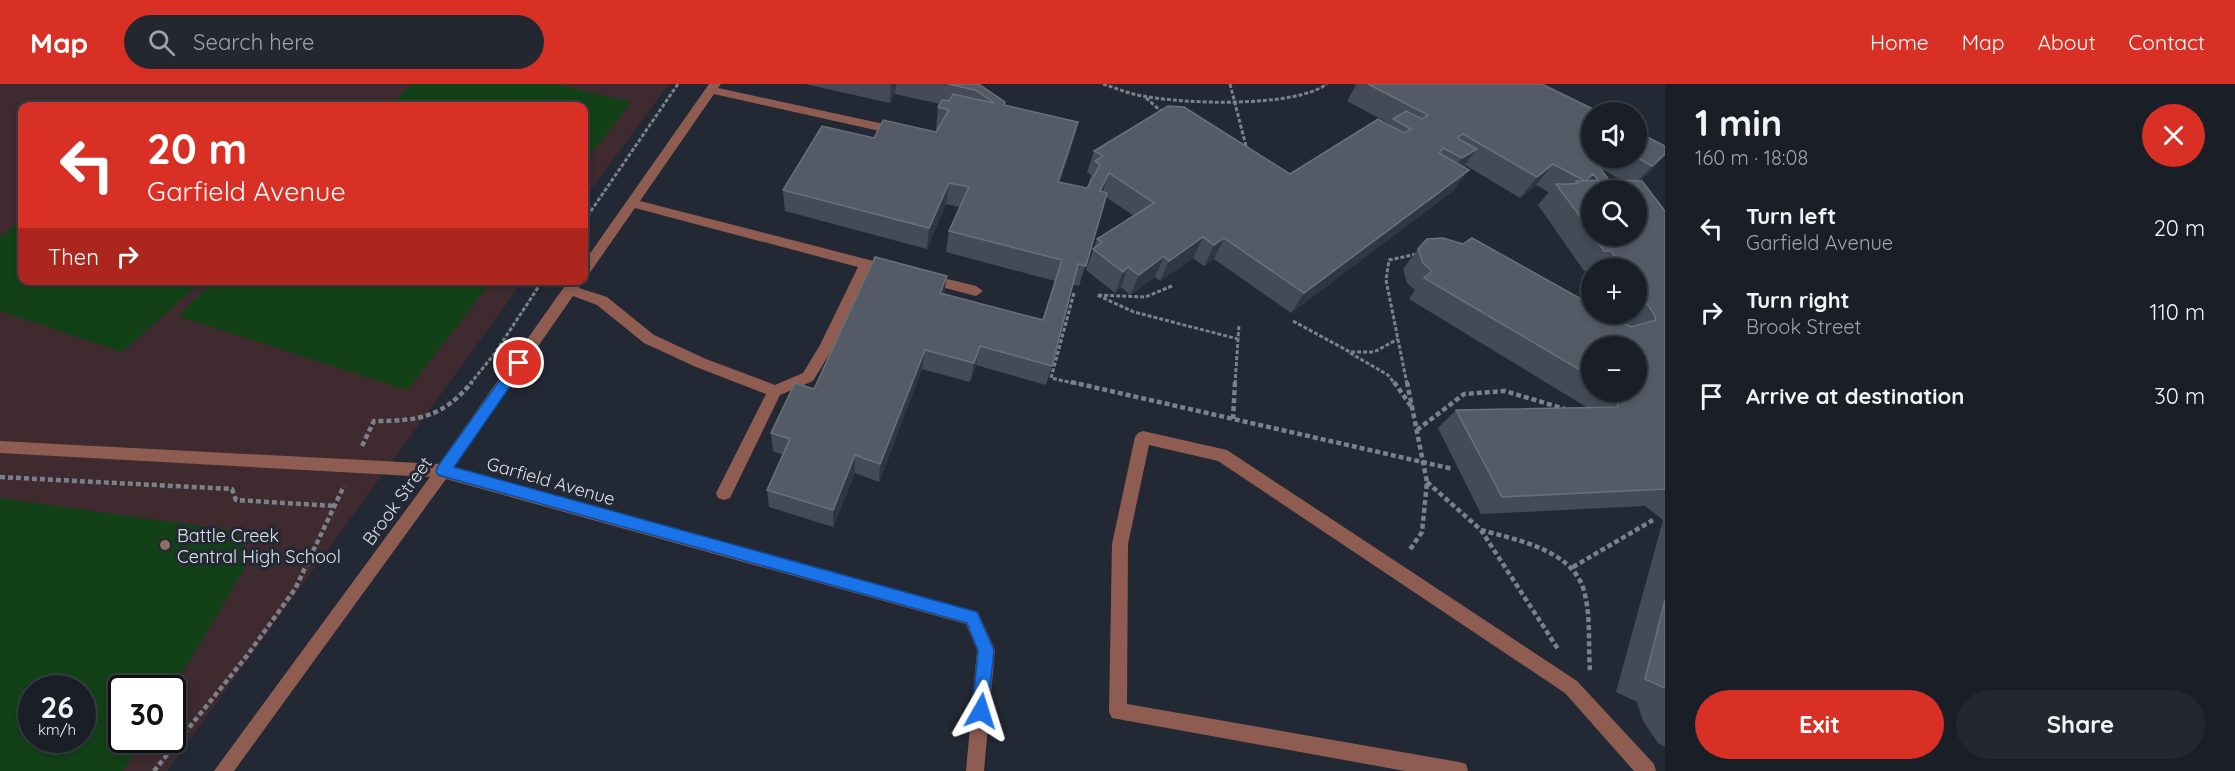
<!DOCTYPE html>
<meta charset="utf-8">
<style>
body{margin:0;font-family:Quicksand,sans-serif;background:#23272f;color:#f1f3f6;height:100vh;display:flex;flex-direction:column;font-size:22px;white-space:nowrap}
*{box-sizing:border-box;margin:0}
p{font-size:20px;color:#9fa2a7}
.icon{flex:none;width:33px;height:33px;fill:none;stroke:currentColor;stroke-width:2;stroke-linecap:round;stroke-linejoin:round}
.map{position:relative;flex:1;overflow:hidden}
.panel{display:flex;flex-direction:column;background:#1a1f27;width:570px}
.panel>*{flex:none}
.hud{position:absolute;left:18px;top:18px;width:570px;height:183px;border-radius:12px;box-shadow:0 3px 9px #0003,0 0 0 2px #383d44;background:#d93025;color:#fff;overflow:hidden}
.buttons{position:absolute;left:1581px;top:18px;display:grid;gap:12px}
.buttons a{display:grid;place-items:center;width:66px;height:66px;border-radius:50%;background:#1a1f27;box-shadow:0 3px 9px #0003,0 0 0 2px #383d44;font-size:30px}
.speed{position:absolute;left:18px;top:591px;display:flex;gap:12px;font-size:30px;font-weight:700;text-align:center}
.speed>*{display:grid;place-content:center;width:78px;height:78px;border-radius:50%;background:#1a1f27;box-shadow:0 3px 9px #0003,0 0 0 2px #383d44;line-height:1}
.speed small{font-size:15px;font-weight:400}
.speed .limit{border:3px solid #111;border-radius:9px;background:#fff;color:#111}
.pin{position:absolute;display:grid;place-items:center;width:51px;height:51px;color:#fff;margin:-26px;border:3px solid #fff;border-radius:50%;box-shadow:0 2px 6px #0007}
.me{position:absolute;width:66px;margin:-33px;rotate:6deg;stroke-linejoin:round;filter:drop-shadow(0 0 4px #0008)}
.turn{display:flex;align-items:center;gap:21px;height:126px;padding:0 30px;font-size:27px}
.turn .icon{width:78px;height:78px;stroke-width:2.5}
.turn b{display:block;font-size:42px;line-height:51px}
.then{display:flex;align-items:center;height:57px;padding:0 30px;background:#0003;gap:12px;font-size:22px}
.round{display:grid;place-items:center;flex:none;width:63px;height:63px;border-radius:32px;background:#23272f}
.summary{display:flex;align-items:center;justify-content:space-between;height:102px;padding:0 30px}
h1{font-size:36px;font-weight:800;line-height:45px}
.action{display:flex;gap:12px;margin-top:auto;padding:12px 30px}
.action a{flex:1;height:69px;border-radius:36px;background:#d93025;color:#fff;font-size:24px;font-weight:800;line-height:69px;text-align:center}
.action a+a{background:#23272f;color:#f1f3f6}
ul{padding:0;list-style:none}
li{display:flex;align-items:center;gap:18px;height:84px;padding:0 30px}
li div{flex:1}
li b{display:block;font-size:22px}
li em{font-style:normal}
header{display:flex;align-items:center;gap:36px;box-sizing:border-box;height:84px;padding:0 30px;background:#d93025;color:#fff}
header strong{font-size:28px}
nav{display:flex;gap:33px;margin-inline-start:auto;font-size:21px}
.search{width:420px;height:54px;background:#23272f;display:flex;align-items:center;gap:15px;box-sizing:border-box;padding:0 21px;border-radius:33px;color:#9fa2a7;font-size:22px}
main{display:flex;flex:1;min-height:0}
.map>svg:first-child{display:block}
.education{fill:#3e2a2f;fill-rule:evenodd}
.green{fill:#124117;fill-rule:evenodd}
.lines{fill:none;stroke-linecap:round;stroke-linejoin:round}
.path-far1{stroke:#7b818a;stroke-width:3;stroke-dasharray:4 2;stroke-linecap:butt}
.path{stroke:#7b818a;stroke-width:4.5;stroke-dasharray:5 3;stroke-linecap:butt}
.minor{fill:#8e5c51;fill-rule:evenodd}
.wall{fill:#444b57;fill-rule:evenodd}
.shaded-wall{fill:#303742}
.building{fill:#555b66;stroke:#6a707a;stroke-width:1.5;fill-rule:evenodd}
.route{fill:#1a73e8;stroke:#114b97;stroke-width:1.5}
.education-dot{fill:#8d6e63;stroke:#232934;stroke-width:2}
.labels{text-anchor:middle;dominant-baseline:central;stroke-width:6;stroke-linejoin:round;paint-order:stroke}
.street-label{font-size:18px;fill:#dce0e7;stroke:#232934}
.poi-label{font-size:18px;fill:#dce0e7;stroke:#232934;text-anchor:start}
</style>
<header>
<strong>Map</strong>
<div class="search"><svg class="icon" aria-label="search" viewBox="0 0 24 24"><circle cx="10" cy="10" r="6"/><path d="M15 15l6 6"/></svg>Search here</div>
<nav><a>Home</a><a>Map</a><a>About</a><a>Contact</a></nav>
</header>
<main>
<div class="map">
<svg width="1665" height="687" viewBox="0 0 1665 687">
<rect width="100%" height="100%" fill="#232934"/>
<!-- education -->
<path class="education" d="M0,0H669L584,115V22H22V196L523,197L167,687H0ZM32,604H82V656H32ZM122,604H172V656H122Z"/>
<!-- green -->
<path class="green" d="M412,0H554L631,18L584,79V22H389Z
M22,135V196L202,197L122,268L0,227V153Z
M214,197V196L492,197L407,306L178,232Z
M0,414L237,447L249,477L173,605L122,604V656H142L123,687H0ZM82,604V656H32V604Z"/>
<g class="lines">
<!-- path-far1 -->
<path class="path-far1" d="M1103,0C1116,4 1129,10 1143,12C1184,20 1294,24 1327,0
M1230,0L1247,66
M1146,14L1163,29
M584,137L678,0
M1172,202L1145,213L1097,211L1134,228L1238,255
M1074,209L1051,294L1077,300
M1293,237L1350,268H1374L1398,255
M1350,269L1388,291L1395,300
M470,300L495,269L543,196
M1235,300L1239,241
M1407,300L1386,196L1389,176L1417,170"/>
<!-- path -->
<path class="path" d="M1071,298L1453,385
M1394,298L1411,322
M1407,298L1427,398L1422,448L1409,467
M1233,335L1235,298
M1417,346L1464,310L1505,307L1565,325
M362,362L374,337C418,337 442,334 472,298
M0,393L232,405L236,416L335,422
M1427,398L1481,446L1558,565
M1481,446C1517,456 1573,466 1584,507C1591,532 1588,561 1590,586
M1573,483L1653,436
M154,687L246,573L295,505L344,402"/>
<!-- minor -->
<path class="minor" d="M709,0H721L718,4L893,42L899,46L893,50L714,10L640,117L889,181L896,186L894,189L889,191L870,186L833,264L813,297L780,311L730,414L724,416L718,414L716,409L766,310L696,283L644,259L597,221L573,212L454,383L978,528L995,566L984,687H966L977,566L966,540L446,395L234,687H214L430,393L0,369V357L439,380L569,196H583L579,204L607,213L654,251L706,275L775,301L803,289L820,261L858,183L635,124L589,190L584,192V178Z
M927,190L976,202L983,207L976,212L922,198L920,195L922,192Z
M1143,347L1227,366L1577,597L1654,680L1656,687H1634L1565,609L1218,377L1149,361L1128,460L1127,620L1459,678L1466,680L1468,687H1405L1112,634L1109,628L1112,460L1135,353L1138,349Z"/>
</g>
<!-- wall -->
<path class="wall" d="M805,0H974L1004,21L1078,38L1073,59L1060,98L1087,104L1090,99L1089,98L1091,91L1087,88L1094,67L1290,90L1390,41V40L1347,17L1356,1L1354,0H1542L1592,28V74H1636V47L1665,62L1652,86L1639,97L1665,127V663L1658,659L1643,637L1637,618L1616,608L1663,436L1645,422L1481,430L1438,344L1456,326L1588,324L1409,215L1415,206L1407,199L1403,185L1418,165L1626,240L1618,230H1636V184H1592V189L1591,187H1584L1538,121L1549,108L1536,101L1520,114L1465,81L1453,107L1291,229L1214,175L1204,182L1193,174L1160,197L1155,193L1130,211L1121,203L1115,209L1086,186L1097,155L1134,132L1106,113L1079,202L1073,201L1052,282L1046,301L976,281L970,298L922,285L879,398L855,389L833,443L769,423L767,406L783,371L773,367L771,349L814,305L944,210L1043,236L1055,197L946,168L949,147L960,123L946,120L927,165L785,127L783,106L874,54L936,48L938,45H936L938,23L940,20L895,10L890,19ZM1602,85L1621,96H1609ZM1595,93L1598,96L1591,97ZM1592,106L1636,152H1592ZM1592,262L1636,308H1592Z"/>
<!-- shaded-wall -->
<path class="shaded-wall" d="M891,0H896L895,10L890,19Z
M1078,38L1073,59L1053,119L1058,98Z
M1592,50L1575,70L1581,58Z
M1477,65L1461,86L1447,95L1462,74Z
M1665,70V72L1652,86L1632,103L1652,82Z
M1611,74L1592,96L1582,105L1600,84Z
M1553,80L1536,101L1520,114L1537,93Z
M1469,86L1453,107L1291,229L1304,209Z
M1109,89L1102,110L1100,107Z
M949,99L946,120L927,165L929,144Z
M1203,153L1193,174L1160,197L1169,177Z
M1224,154L1214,175L1204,182L1214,161Z
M1164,172L1155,193L1130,211L1139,191Z
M1128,183L1121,203L1115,209L1123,188Z
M947,192L944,212L940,209Z
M980,262L976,281L970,298L974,279Z
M925,266L922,285L879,398L880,380Z
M855,371V389L833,443V426Z"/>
<!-- building -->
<path class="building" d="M948,0H974L980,1L1005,18L1004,21L1078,38L1058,98L1087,104L1100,81L1095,77L1103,72L1094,67L1168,22L1184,23L1290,90L1378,35L1404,49L1411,45L1393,35L1406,27L1422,35L1428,31L1368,0H1542L1599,28H1592V50L1581,58L1592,64V74H1611L1600,84L1609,96L1642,97L1665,127V405L1502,413L1456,326L1618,323L1615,308H1636V262H1592V293L1424,194L1432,187L1423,179L1418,165L1427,155L1443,154L1463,160L1472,154L1592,221V230H1607L1631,243L1656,236L1654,230L1636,204V184H1623L1611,167H1604L1593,152H1636V106H1592V149L1556,100H1571L1578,99L1576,97H1585L1553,80L1537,93L1463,50L1457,54L1477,65L1462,74L1443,64L1439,69L1469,86L1304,209L1224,154L1214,161L1203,153L1169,177L1164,172L1139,191L1128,183L1123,188L1093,165L1102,158L1097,155L1154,119L1109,89L1100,107L1107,109L1086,182L1078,180L1052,282L980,262L974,279L925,266L880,380L855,371L833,426L767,406L790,355L771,349L795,299L814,305L875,173L947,192L940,209L1043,236L1062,176L949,147L969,103L949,99L929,144L783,106L822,42L874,54L883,36L936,48L949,26L938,23L942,16L949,17L953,10L994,19L975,6ZM1593,90L1598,96L1585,97Z
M1636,47L1665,62V70L1652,82L1636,73Z
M1665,516V604L1645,595Z"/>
<!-- route -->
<path class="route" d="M519,273L524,275L526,279L524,282L454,383L977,528L994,566L987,633L981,635L975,633L972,627L978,567L967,539L438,391L436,387L438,382L515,275Z"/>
<!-- markers -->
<circle class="education-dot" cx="165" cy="461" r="6"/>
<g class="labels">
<!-- street labels -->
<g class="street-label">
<text transform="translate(551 397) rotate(16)">Garfield Avenue</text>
<text transform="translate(397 417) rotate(-54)">Brook Street</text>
</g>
<!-- poi labels -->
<g class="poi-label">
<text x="177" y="451">Battle Creek<tspan x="177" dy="21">Central High School</tspan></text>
</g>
</g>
</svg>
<div class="buttons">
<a><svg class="icon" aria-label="sound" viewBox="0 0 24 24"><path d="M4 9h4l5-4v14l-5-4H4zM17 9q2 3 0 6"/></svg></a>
<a><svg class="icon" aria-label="search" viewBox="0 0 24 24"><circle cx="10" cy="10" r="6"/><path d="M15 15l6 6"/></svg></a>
<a>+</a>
<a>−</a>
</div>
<div class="speed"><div>26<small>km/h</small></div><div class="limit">30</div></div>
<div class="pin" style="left:519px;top:279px;background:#d93025"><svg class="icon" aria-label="arrive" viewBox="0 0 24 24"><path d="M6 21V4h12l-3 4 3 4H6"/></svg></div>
<svg class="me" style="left:981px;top:627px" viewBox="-20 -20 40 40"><path d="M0-17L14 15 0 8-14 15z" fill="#1a73e8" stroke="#fff" stroke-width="4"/></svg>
<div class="hud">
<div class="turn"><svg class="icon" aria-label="left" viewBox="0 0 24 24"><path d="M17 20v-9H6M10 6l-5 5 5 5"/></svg><div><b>20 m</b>Garfield Avenue</div></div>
<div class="then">Then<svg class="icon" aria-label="right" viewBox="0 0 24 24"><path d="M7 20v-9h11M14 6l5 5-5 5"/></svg></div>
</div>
</div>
<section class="panel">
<div class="summary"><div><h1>1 min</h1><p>160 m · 18:08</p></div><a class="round" style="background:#d93025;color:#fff"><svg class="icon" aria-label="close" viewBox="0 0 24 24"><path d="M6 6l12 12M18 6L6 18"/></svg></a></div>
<ul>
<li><svg class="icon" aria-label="left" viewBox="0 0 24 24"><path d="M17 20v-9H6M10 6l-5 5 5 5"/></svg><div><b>Turn left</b><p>Garfield Avenue</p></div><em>20 m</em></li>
<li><svg class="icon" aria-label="right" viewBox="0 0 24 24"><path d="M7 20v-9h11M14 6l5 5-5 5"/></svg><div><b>Turn right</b><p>Brook Street</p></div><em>110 m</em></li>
<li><svg class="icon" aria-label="arrive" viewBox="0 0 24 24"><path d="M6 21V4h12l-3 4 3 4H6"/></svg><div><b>Arrive at destination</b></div><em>30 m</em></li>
</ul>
<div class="action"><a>Exit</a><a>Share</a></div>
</section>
</main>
